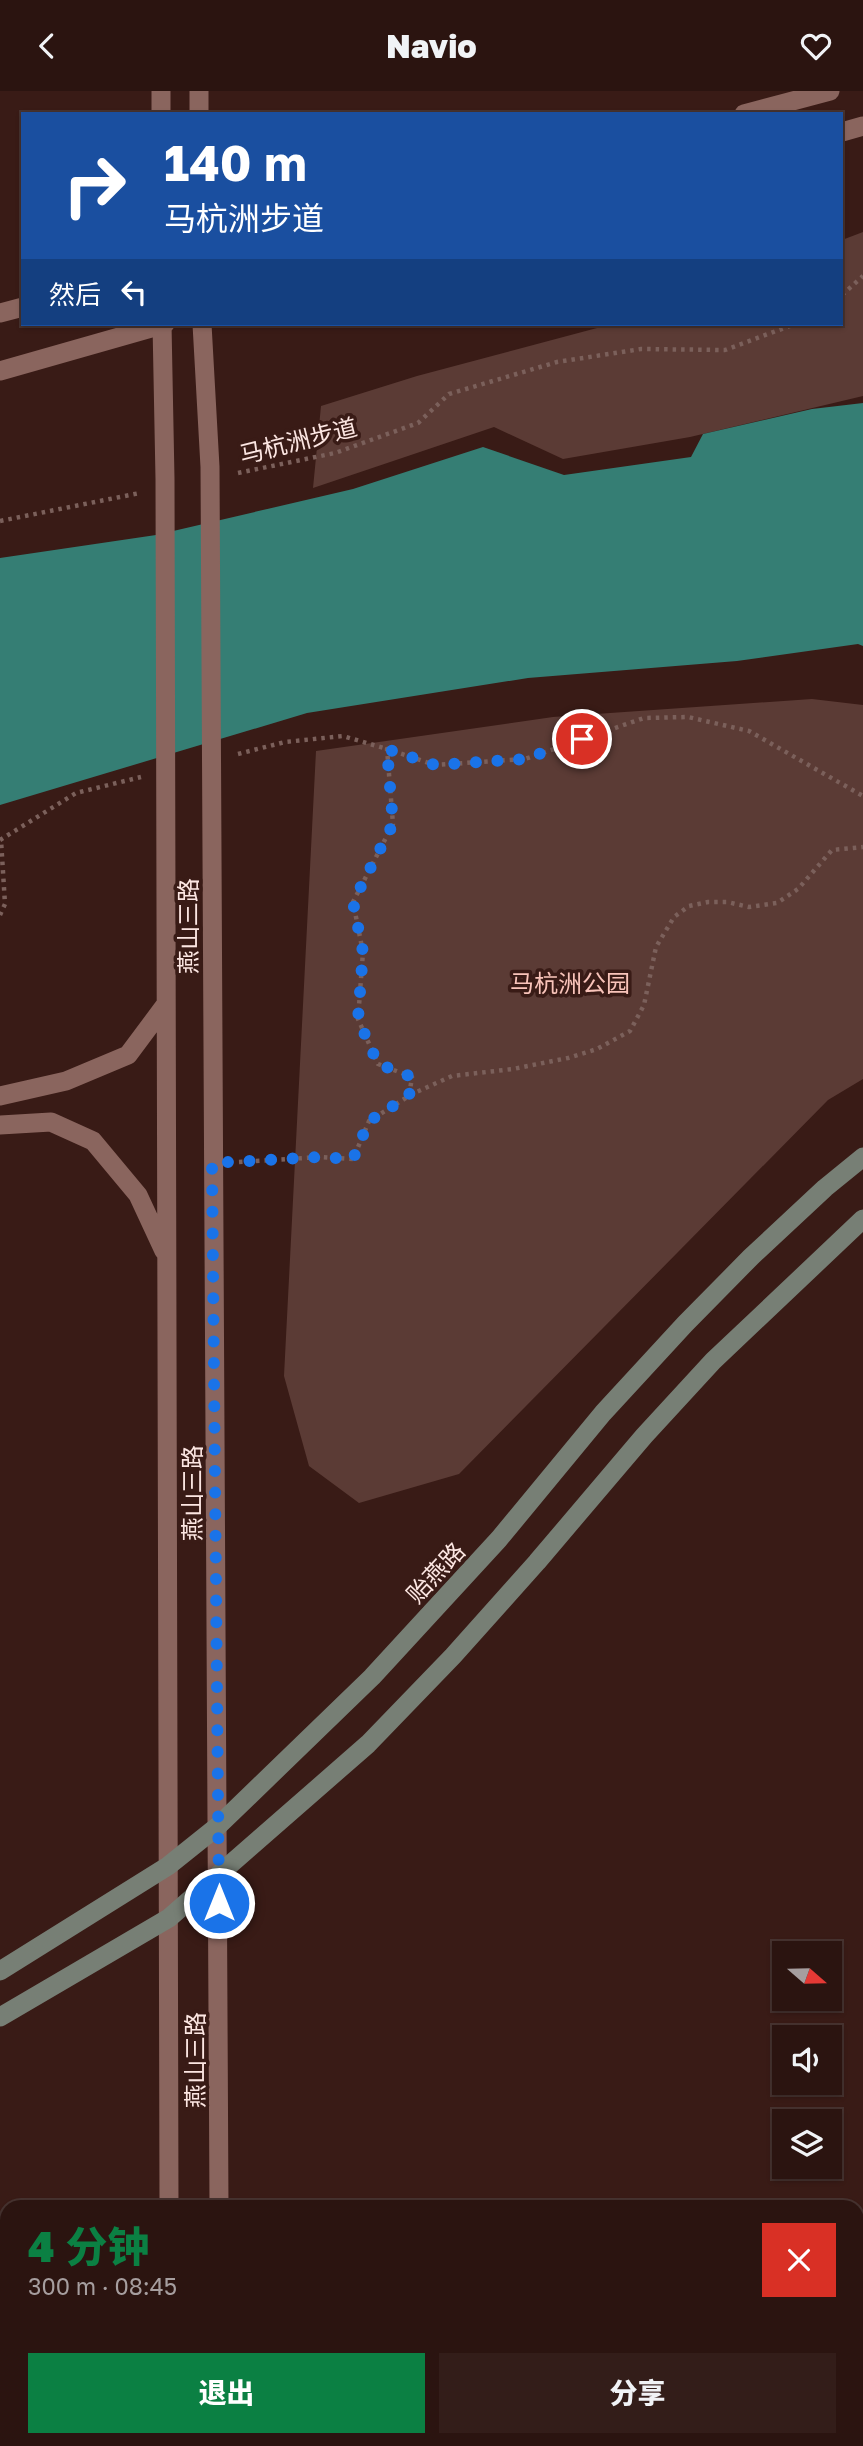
<!DOCTYPE html>
<html lang="zh">
<meta charset="utf-8">
<style>
body{margin:0;font-family:"Golos Text","Noto Sans SC",sans-serif;background:#331d19;color:#f1f3f6;height:100vh;display:flex;flex-direction:column;font-size:26px;white-space:nowrap}
*{box-sizing:border-box;margin:0}
p{font-size:23px;color:#a69e9f}
.icon{flex:none;width:38px;height:38px;fill:none;stroke:currentColor;stroke-width:2;stroke-linecap:round;stroke-linejoin:round}
.map{position:relative;flex:1;overflow:hidden}
.sheet{position:absolute;left:0px;top:2109px;width:864px;height:247px;display:flex;flex-direction:column;background:#2b1410;border-radius:21px 21px 0 0;box-shadow:0 2px 5px #0004,0 0 0 2px #473330}
.sheet>*{flex:none}
.hud{position:absolute;left:21px;top:21px;width:822px;height:214px;border-radius:0px;box-shadow:0 2px 5px #0004,0 0 0 2px #473330;background:#1a4fa0;color:#fff;overflow:hidden}
.needle{width:46px;rotate:110deg}
.buttons{position:absolute;left:772px;top:1850px;display:grid;gap:14px}
.buttons a{display:grid;place-items:center;width:70px;height:70px;border-radius:0px;background:#2b1410;box-shadow:0 2px 5px #0004,0 0 0 2px #473330;font-size:35px}
.pin{position:absolute;display:grid;place-items:center;width:60px;height:60px;color:#fff;margin:-30px;border:4px solid #fff;border-radius:50%;box-shadow:0 2px 7px #0007}
.me{position:absolute;width:77px;margin:-38px;rotate:0deg;stroke-linejoin:round;filter:drop-shadow(0 0 5px #0008)}
.turn{display:flex;align-items:center;gap:24px;height:147px;padding:0 28px;font-size:32px}
.turn .icon{width:91px;height:91px;stroke-width:2.5}
.turn b{display:block;font-size:49px;line-height:60px}
.then{display:flex;align-items:center;height:66px;padding:0 28px;background:#0003;gap:14px;font-size:26px}
.round{display:grid;place-items:center;flex:none;width:74px;height:74px;border-radius:0px;background:#331d19}
.headline{display:flex;align-items:center;justify-content:space-between;height:119px;padding:0 28px}
h1{font-size:42px;font-weight:800;line-height:52px;color:#0b8043}
.action{display:flex;gap:14px;margin-top:auto;padding:14px 28px}
.action a{flex:1;height:80px;border-radius:0px;background:#0b8043;color:#fff;font-size:28px;font-weight:800;line-height:80px;text-align:center}
.action a+a{background:#331d19;color:#f1f3f6}
header{display:flex;justify-content:space-between;align-items:center;height:91px;padding:0 28px;background:#2b1410;font-size:32px;font-weight:800}
.map>svg:first-child{display:block}
.green{fill:#5b3b35}
.water{fill:#357e74}
.lines{fill:none;stroke-linecap:round;stroke-linejoin:round}
.path{stroke:#7b605b;stroke-width:4.5;stroke-dasharray:3.5 5;stroke-linecap:butt}
.tertiary{stroke:#8a655e;stroke-width:19}
.secondary{stroke:#777f75;stroke-width:19}
.route{stroke:#1a73e8;stroke-width:12;stroke-dasharray:0 21.6}
.labels{text-anchor:middle;dominant-baseline:central;stroke-width:7;stroke-linejoin:round;paint-order:stroke}
.street-label{font-size:24px;fill:#fce6e2;stroke:#391b16}
.park-label{font-size:24px;fill:#f9c4ba;stroke:#391b16}
</style>
<header><svg class="icon" aria-label="back" viewBox="0 0 24 24"><path d="M15 5l-7 7 7 7"/></svg>Navio<svg class="icon" aria-label="heart" viewBox="0 0 24 24"><path d="M12 20l-8-8c-3-5 5-10 8-4 3-6 11-1 8 4z"/></svg></header>
<div class="map">
<svg width="863" height="2355" viewBox="0 0 863 2355">
<rect width="100%" height="100%" fill="#391b16"/>
<!-- green -->
<path class="green" d="M863,141V305L690,346L563,368L494,336L313,397L321,315L417,285L612,233H842V149Z
M812,608L863,614V988L828,1009L459,1383L359,1412L309,1375L284,1285L316,660L553,626Z"/>
<!-- water -->
<path class="water" d="M863,312V555L858,553L737,570L528,587L307,622L0,714V467L156,444L353,398L483,356L564,384L691,366L703,343L812,318Z"/>
<g class="lines">
<!-- path -->
<path class="path" d="M842,204L863,185
M238,382L335,362L418,332L449,303L557,271L641,258L725,259L795,233
M0,430L140,402
M238,663L285,651L343,645L387,658
M0,749L76,702L141,686
M0,824L5,813L1,749
M410,1004L452,985L513,978L568,967L597,958L630,940L644,914L656,856L674,826L689,815L708,811H727L749,816L777,812L798,798L832,759L863,756
M239,1071L321,1066L353,1068L369,1030L409,1005L412,986L378,973L358,928L363,861L353,811L393,733L387,658L435,674L525,668L644,627L688,626L749,640L863,705"/>
<!-- tertiary -->
<path class="tertiary" d="M161,0V23
M199,0V23
M744,23L830,0
M842,41L863,35
M0,222L23,216
M162,233L165,388L169,2116
M202,233L210,376L219,2116
M0,280L165,233
M0,1005L66,990L128,964L166,913
M0,1034L51,1031L93,1050L138,1104L164,1160
M172,2348L173,2355
M225,2348V2355"/>
<!-- secondary -->
<path class="secondary" d="M0,1880L168,1775L218,1735L372,1586L499,1448L603,1322L685,1233L751,1166L825,1097L863,1066
M0,1926L169,1827L368,1653L453,1565L537,1471L644,1345L713,1270L863,1128"/>
</g>
<g class="lines">
<!-- route -->
<path class="route" d="M219,1812L212,1072L321,1066L353,1068L369,1030L409,1005L412,986L378,973L358,928L363,861L353,811L393,733L387,658L435,674L525,668L582,648"/>
</g>
<g class="labels">
<!-- street labels -->
<g class="street-label">
<text transform="translate(298 349) rotate(-14)">马杭洲步道</text>
<text transform="translate(187 835) rotate(-90)">燕山三路</text>
<text transform="translate(191 1402) rotate(-90)">燕山三路</text>
<text transform="translate(435 1481) rotate(-47)">贻燕路</text>
<text transform="translate(194 1969) rotate(-90)">燕山三路</text>
</g>
<!-- park labels -->
<g class="park-label">
<text x="570" y="891">马杭洲公园</text>
</g>
</g>
</svg>
<div class="buttons">
<a><svg class="needle" viewBox="-14 -14 28 28"><path d="M0-13l5 13h-10z" fill="#e53935"/><path d="M0 13l5-13h-10z" fill="#a69e9f"/></svg></a>
<a><svg class="icon" aria-label="sound" viewBox="0 0 24 24"><path d="M4 9h4l5-4v14l-5-4H4zM17 9q2 3 0 6"/></svg></a>
<a><svg class="icon" aria-label="layers" viewBox="0 0 24 24"><path d="M12 4l9 5-9 5-9-5zM3 14l9 5 9-5"/></svg></a>
</div>
<div class="pin" style="left:582px;top:648px;background:#d93025"><svg class="icon" aria-label="arrive" viewBox="0 0 24 24"><path d="M6 21V4h12l-3 4 3 4H6"/></svg></div>
<svg class="me" style="left:219px;top:1812px" viewBox="-20 -20 40 40"><circle r="17" fill="#1a73e8" stroke="#fff" stroke-width="3"/><path d="M0-11L8 9 0 5-8 9z" fill="#fff"/></svg>
<div class="hud">
<div class="turn"><svg class="icon" aria-label="right" viewBox="0 0 24 24"><path d="M7 20v-9h11M14 6l5 5-5 5"/></svg><div><b>140 m</b>马杭洲步道</div></div>
<div class="then">然后<svg class="icon" aria-label="left" viewBox="0 0 24 24"><path d="M17 20v-9H6M10 6l-5 5 5 5"/></svg></div>
</div>
<section class="sheet">
<div class="headline"><div><h1>4 分钟</h1><p>300 m · 08:45</p></div><a class="round" style="background:#d93025;color:#fff"><svg class="icon" aria-label="close" viewBox="0 0 24 24"><path d="M6 6l12 12M18 6L6 18"/></svg></a></div>
<div class="action"><a>退出</a><a>分享</a></div>
</section>
</div>
